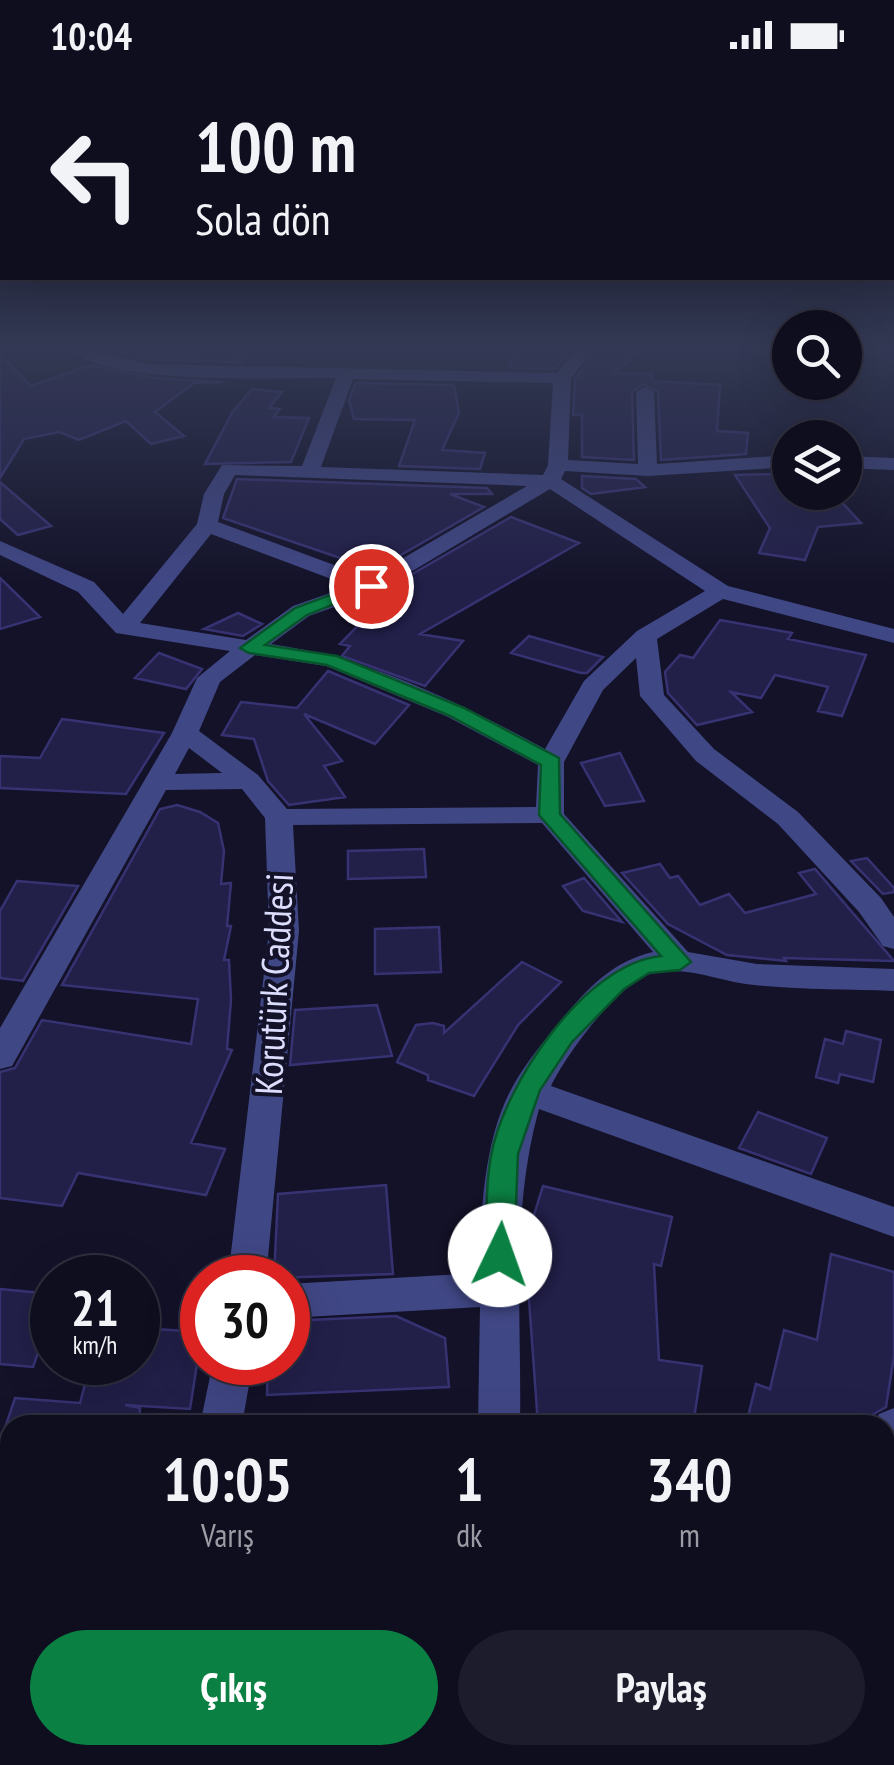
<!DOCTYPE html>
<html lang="tr">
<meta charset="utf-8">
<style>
body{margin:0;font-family:"PT Sans Narrow",sans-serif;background:#1c1c2c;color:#f1f3f6;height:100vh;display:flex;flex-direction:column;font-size:38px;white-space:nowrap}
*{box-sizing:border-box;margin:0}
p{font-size:32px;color:#9b9ca4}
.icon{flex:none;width:55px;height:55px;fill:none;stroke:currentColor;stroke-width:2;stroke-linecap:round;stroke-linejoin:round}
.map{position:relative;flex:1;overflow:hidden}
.sheet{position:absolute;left:0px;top:1345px;width:895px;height:350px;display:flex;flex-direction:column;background:#0e0e1f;border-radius:30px 30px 0 0;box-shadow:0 10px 40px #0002,0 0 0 2px #2e2e3d}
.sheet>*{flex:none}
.banner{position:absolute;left:0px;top:0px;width:895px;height:210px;box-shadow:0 10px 40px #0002,0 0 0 2px #2e2e3d;background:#0e0e1f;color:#f1f3f6;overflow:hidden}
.tools{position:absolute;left:772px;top:240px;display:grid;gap:20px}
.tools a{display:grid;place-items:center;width:90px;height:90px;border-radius:50%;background:#0e0e1f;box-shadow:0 10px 40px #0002,0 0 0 2px #2e2e3d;font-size:50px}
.speed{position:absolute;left:30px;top:1185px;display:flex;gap:20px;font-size:50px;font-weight:700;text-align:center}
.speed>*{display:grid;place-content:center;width:130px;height:130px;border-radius:50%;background:#0e0e1f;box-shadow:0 10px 40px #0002,0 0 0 2px #2e2e3d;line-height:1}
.speed small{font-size:25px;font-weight:400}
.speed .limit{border:15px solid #d22;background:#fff;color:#111}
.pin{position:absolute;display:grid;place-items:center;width:85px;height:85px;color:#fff;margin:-42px;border:5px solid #fff;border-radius:50%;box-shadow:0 2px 10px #0007}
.me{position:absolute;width:110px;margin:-55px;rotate:3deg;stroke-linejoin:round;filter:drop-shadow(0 0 8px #0008)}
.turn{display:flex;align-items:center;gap:35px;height:210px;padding:0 30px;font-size:45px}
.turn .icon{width:130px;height:130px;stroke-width:2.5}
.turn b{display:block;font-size:70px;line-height:85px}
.eta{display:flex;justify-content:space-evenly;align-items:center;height:170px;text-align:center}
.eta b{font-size:60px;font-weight:700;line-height:70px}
.action{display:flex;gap:20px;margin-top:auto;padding:20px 30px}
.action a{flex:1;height:115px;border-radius:60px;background:#0b8043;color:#fff;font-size:40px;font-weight:700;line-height:115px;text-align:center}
.action a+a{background:#1c1c2c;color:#f1f3f6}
.status{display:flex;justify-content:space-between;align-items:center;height:70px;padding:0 50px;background:#0e0e1f;direction:ltr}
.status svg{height:28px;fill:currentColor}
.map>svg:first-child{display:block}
.building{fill:#221f49;stroke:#373373;stroke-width:2.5}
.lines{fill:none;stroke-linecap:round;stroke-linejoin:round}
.minor{fill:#404785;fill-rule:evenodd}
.route{fill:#0b8043;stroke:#07532c;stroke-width:2.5}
.labels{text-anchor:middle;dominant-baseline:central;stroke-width:8;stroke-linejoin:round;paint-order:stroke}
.street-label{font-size:38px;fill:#dcddfd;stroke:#131229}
</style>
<div class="status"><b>10:04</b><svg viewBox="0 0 49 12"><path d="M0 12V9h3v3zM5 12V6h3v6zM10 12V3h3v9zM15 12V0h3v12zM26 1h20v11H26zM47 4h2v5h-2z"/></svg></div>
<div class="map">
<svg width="894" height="1695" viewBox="0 0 894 1695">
<rect width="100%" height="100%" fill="#131229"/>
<!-- building -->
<path class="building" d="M123,278L191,287L198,281L248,285L242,292L148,290L110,280Z
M516,278H572L555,299L509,298Z
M598,278H644L614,303L652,304L653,311L720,315L717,361L748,363L746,384L661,390L658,322L643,314L632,322L634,390L582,387V345H573L575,309Z
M0,285L31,316L90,295L154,308L223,312L194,313L155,342L184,366L151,374L126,351L79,370L59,362L24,369L0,408Z
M356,313L454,315L459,343L442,380L485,383L480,399L399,396L415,350L354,349L349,330Z
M252,319L282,322L269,338L280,339L274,347L309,348L291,392L205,394L232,343Z
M776,404L792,432L838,428L861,453L818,457L805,490L759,483L770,458L735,405Z
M582,406L636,409L645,417L591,424L582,418Z
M237,409L487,418L492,424H450L484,437L375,500L223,448Z
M0,412L51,456L18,465L0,449Z
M511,447L579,473L420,564L463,571L425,616L342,586L350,576L340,574L375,538L362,533Z
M0,508L40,547L0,559Z
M238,543L262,554L243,566L204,559Z
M720,550L792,563L788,569L866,585L842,646L818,641L828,617L775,605L761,628L731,622L752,642L697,655L668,623L665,602L680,585L693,588Z
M529,566L603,587L587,603H581L511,583Z
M159,583L202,599L186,619L135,608Z
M328,601L409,635L375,674L304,644L342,691L324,696L345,727L289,735L268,711L254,669L222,665L241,632L297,638Z
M62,649L164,663L126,724L0,718V686L40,688Z
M620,683L644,731L605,736L581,693Z
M177,735L200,742L218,753L224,781L221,814L231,813L227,856H231L224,890H229L231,930L227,979L232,980L191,1073L225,1079L206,1125L78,1103L62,1136L0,1128V1002L15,998L42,950L191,974L198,929L62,915L160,739Z
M424,779L426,807L348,809V781Z
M867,788L894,818V822L883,824L851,791Z
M660,794L670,808L678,806L700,835L729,824L745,843L816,824L799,803L815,799L894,891L784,888L786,891L727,885L668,854L622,803Z
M584,808L622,852L583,841L563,816Z
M17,811L78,816L23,911L0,908V841Z
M439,857L441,902L375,904V859Z
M522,892L561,912L518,955L474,1026L428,1010V1005L397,992L416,955L433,953L444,956V963Z
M377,935L392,986L290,995L295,940Z
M846,961L881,970L873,1012L840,1004L838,1013L816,1007L825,969L843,974Z
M758,1042L827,1068L811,1104L739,1078Z
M386,1115L393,1204L274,1208L278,1124Z
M543,1116L672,1147L661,1196L654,1194L659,1290L702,1296L693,1355H538L525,1174Z
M831,1184L894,1202V1286L886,1337L872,1345L869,1355H746L756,1314L770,1319L784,1260L817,1270Z
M0,1219L52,1224V1243L33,1297L0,1294Z
M396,1246L445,1268L449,1317L267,1325L268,1292H288V1251Z
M138,1258L202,1262L190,1339L125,1335L140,1338L139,1355H6L15,1328L80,1333L91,1292H138Z"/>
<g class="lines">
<!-- minor -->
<path class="minor" d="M68,278H88L147,294L557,303L577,278H594L571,308L568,390L638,394L636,322L645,317L654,322L657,394L790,385V397L648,406L565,401L561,409L728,516L894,559V573L723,529L657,569L664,625L714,679L798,742L881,828L894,847V879L883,876L859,842L778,754L696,691L640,626L636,588L603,620L564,692V744L688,882L757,894L894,899V921C848,919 800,920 754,915C722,912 686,895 654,903C619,911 566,985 551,1016L894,1137V1167L539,1039C510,1143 522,1248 520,1355H478L480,1237L288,1248V1214L480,1203C480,1144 484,1067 513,1016C526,992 548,966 567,943C592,914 615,891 653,882L542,753L293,755L299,861L266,1208H228L269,861L265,748L242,719L166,720L12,996L0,999V958L172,663L197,608L230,581L116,563L78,522L0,485V471L94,512L123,544L197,454L204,424L222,395L302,396L336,308C277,307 108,317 68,278ZM353,309L553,313L548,395L543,405L321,397ZM235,405L527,416L369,508L218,452L224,424ZM550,419L705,521L637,561L584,611L545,679C456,631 372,589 271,574L309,546L379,521ZM211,464L350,516L293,536L246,570L140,553ZM255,585L326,596L448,647L538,695L536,737L287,739L258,705L199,661L220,612ZM189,678L222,703L175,704Z
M845,386L894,388V400L845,398Z
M213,1292H253L242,1355H200Z
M894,1338V1411L885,1414V1355H874L879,1344Z
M0,1448L10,1449V1493L0,1492Z
M125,1685H175L173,1695H123Z
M492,1685H542L544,1695H494Z
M800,1685H850V1695H800Z"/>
</g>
<!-- sky -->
<linearGradient id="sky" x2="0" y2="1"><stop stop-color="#0a0a17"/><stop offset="0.54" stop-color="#333954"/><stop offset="1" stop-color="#333954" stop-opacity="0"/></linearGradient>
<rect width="894" height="515" fill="url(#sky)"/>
<!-- route -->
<path class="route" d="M365,512L379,516L307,545L265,575L337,586L464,638L559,688L560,744L691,892L680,900L649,903L624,919L572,972L540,1020L518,1084L514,1185L510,1194L500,1197L490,1194L486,1185C487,1153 485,1118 491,1086C503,1016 585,893 661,886L539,745L541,695L450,646L327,595L249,583L240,578L295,538Z"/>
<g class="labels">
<!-- street labels -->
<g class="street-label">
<text transform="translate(273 914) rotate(-87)">Korutürk Caddesi</text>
</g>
</g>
</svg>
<div class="tools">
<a><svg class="icon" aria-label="search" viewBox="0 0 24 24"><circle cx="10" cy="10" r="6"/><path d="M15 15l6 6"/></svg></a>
<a><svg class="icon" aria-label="layers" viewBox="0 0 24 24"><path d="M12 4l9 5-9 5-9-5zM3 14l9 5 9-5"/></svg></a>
</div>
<div class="speed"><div>21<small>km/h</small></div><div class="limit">30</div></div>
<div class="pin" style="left:371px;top:516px;background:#d93025"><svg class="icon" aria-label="arrive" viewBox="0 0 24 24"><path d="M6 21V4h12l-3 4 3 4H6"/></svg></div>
<svg class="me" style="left:500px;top:1185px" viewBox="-20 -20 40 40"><circle r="19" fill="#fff"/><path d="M0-13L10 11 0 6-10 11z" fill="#0b8043"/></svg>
<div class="banner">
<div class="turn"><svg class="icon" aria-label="left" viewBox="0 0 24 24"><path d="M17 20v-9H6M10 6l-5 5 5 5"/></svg><div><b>100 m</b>Sola dön</div></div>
</div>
<section class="sheet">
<div class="eta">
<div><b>10:05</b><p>Varış</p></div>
<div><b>1</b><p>dk</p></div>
<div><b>340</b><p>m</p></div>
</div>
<div class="action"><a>Çıkış</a><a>Paylaş</a></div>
</section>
</div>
